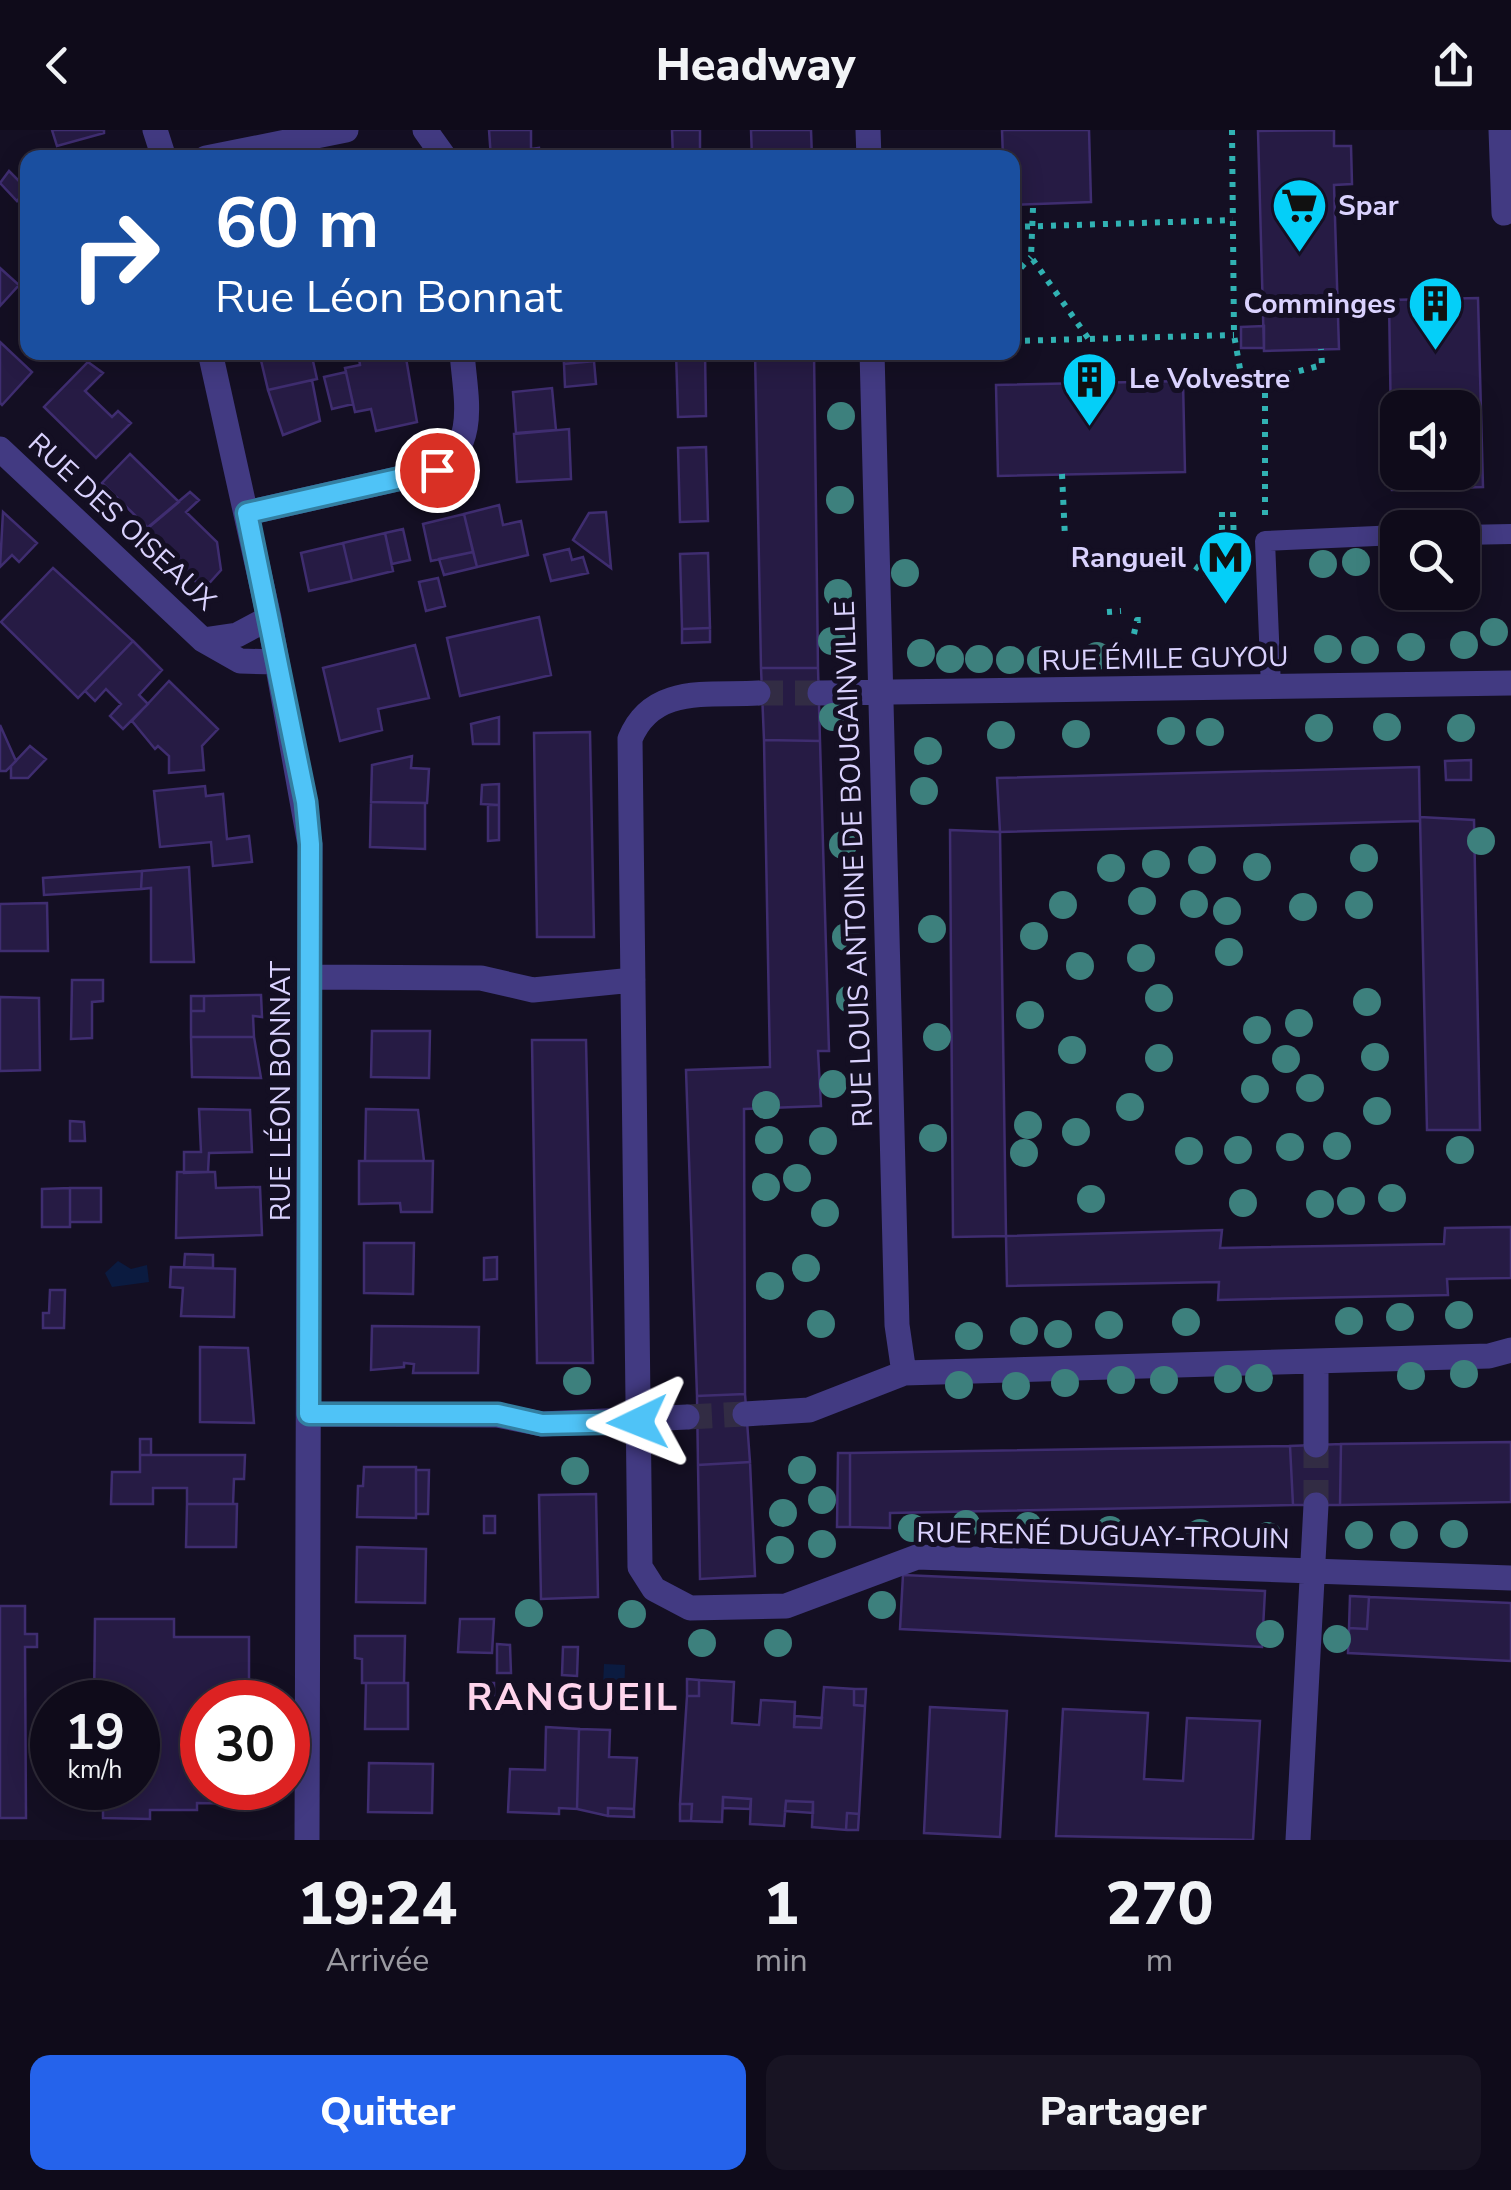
<!DOCTYPE html>
<html lang="fr">
<meta charset="utf-8">
<style>
body{margin:0;font-family:"Nunito Sans",sans-serif;background:#181423;color:#f1f3f6;height:100vh;display:flex;flex-direction:column;font-size:38px;white-space:nowrap}
*{box-sizing:border-box;margin:0}
p{font-size:32px;color:#9b9ba2}
.icon{flex:none;width:55px;height:55px;fill:none;stroke:currentColor;stroke-width:2;stroke-linecap:round;stroke-linejoin:round}
.map{position:relative;height:1710px;overflow:hidden}
.panel{display:flex;flex-direction:column;background:#0f0b1a;flex:1}
.panel>*{flex:none}
.guide{position:absolute;left:20px;top:20px;width:1000px;height:210px;border-radius:20px;box-shadow:0 5px 25px #0003,0 0 0 2px #2f2b39;background:#1a4fa0;color:#fff;overflow:hidden}
.tools{position:absolute;left:1380px;top:260px;display:grid;gap:20px}
.tools a{display:grid;place-items:center;width:100px;height:100px;border-radius:20px;background:#0f0b1a;box-shadow:0 5px 25px #0003,0 0 0 2px #2f2b39;font-size:50px}
.speed{position:absolute;left:30px;top:1550px;display:flex;gap:20px;font-size:50px;font-weight:700;text-align:center}
.speed>*{display:grid;place-content:center;width:130px;height:130px;border-radius:50%;background:#0f0b1a;box-shadow:0 5px 25px #0003,0 0 0 2px #2f2b39;line-height:1}
.speed small{font-size:25px;font-weight:400}
.speed .limit{border:15px solid #d22;background:#fff;color:#111}
.pin{position:absolute;display:grid;place-items:center;width:85px;height:85px;color:#fff;margin:-42px;border:5px solid #fff;border-radius:50%;box-shadow:0 2px 10px #0007}
.me{position:absolute;width:110px;margin:-55px;rotate:268deg;stroke-linejoin:round;filter:drop-shadow(0 0 8px #0008)}
.turn{display:flex;align-items:center;gap:35px;height:210px;padding:0 30px;font-size:45px}
.turn .icon{width:130px;height:130px;stroke-width:2.5}
.turn b{display:block;font-size:70px;line-height:85px}
.eta{display:flex;justify-content:space-evenly;align-items:center;height:170px;text-align:center}
.eta b{font-size:60px;font-weight:800;line-height:70px}
.action{display:flex;gap:20px;margin-top:auto;padding:20px 30px}
.action a{flex:1;height:115px;border-radius:20px;background:#2563eb;color:#fff;font-size:40px;font-weight:800;line-height:115px;text-align:center}
.action a+a{background:#181423;color:#f1f3f6}
header{display:flex;justify-content:space-between;align-items:center;height:130px;padding:0 30px;background:#0f0b1a;font-size:45px;font-weight:800}
.map>svg:first-child{display:block}
.water{fill:#0b1b40}
.building{fill:#261b44;stroke:#3f2d70;stroke-width:2.5;fill-rule:evenodd}
.lines{fill:none;stroke-linecap:round;stroke-linejoin:round}
.minor-tunnel{stroke:#322c44;stroke-width:25;stroke-dasharray:25 12;stroke-linecap:butt}
.path{stroke:#31b2b3;stroke-width:6;stroke-dasharray:5 8;stroke-linecap:butt}
.service{stroke:#423a82;stroke-width:20}
.minor{stroke:#423a82;stroke-width:25}
.tree{fill:#3d807d}
.route-casing{stroke:#337fa1;stroke-width:25}
.route{stroke:#4fc3f7;stroke-width:18}
.labels{text-anchor:middle;dominant-baseline:central;stroke-width:10;stroke-linejoin:round;paint-order:stroke}
.poi-label{font-size:28px;font-weight:bold;fill:#dad2fe;stroke:#140f23;text-anchor:start}
.street-label{font-size:28px;fill:#dad2fe;stroke:#140f23}
.district-label{font-size:38px;font-weight:bold;letter-spacing:2.5px;fill:#fed4ec;stroke:#140f23}
</style>
<header><svg class="icon" aria-label="back" viewBox="0 0 24 24"><path d="M15 5l-7 7 7 7"/></svg>Headway<svg class="icon" aria-label="share" viewBox="0 0 24 24"><path d="M12 15V3M7 8l5-5 5 5M5 13v7h14v-7"/></svg></header>
<div class="map">
<svg width="1511" height="1710" viewBox="0 0 1511 1710">
<rect width="100%" height="100%" fill="#140f23"/>
<!-- water -->
<path class="water" d="M118,1131L131,1139L147,1135L149,1152L112,1157L105,1143Z
M604,1534L625,1535L624,1578L602,1577Z"/>
<!-- building -->
<path class="building" d="M52,0H104V3L57,16Z
M489,0H531V19L539,18L540,25L578,23V28H491Z
M672,0H700V28H673Z
M751,0H811L812,28H752Z
M1002,0H1089L1091,72L1012,75V28H1003Z
M1334,0V16H1351L1352,54L1334,55L1339,219L1264,221L1258,1Z
M9,41L27,59L17,71L0,53Z
M0,138L19,155L0,176Z
M1478,168L1483,357L1392,360L1389,170ZM1398,278H1462V342H1398Z
M1264,196V218H1241V197Z
M0,212L32,242L2,275L0,273Z
M259,222H311L317,249L268,260Z
M358,222H405L417,292L376,301L371,279L355,282L345,238L360,235Z
M563,222H594V231L564,234Z
M676,222H705L706,286L678,287Z
M755,222H814L818,538H761Z
M594,231L596,254L565,257L564,234Z
M88,232L103,243L85,261L112,287L118,281L131,293L96,328L44,277Z
M346,242L353,274L332,279L324,247Z
M312,250L320,291L283,305L268,260Z
M1183,251L1185,342L998,346L996,255Z
M552,258L556,300L516,303L513,262Z
M569,299L571,349L517,352L514,304Z
M706,317L708,391L680,392L678,318Z
M130,324L179,372L148,398L102,353Z
M190,362L199,370L186,382L217,412L221,440L204,459L141,403Z
M499,375L503,395L521,391L528,425L477,437L464,384Z
M3,382L37,413L19,432L12,425L0,437Z
M606,382L611,438L573,410L589,383Z
M464,384L473,422L431,431L423,394Z
M403,399L410,430L392,434L385,403Z
M385,403L393,441L352,451L343,413Z
M343,413L352,451L309,461L301,423Z
M569,419L572,430L583,427L588,443L551,451L544,425Z
M473,422L477,437L444,445L439,429Z
M708,423L710,498L682,499L680,424Z
M53,438L133,511L78,568L1,492Z
M438,448L445,476L426,481L419,452Z
M539,487L551,545L460,566L447,508Z
M710,498V512L682,513V499Z
M133,511L162,540L139,565L148,574L123,599L110,586L121,574L106,559L95,571L85,561Z
M415,515L429,568L378,579L382,600L340,611L323,538Z
M761,538H818L820,611L764,610Z
M169,551L218,599L202,616L204,640L169,643V626L158,616L155,619L132,591Z
M499,587V614H473L471,594Z
M0,595L16,631L6,641H0Z
M590,602L594,807H537L534,603Z
M764,610L820,611L829,921H818L821,976L744,979L745,1264L697,1266L686,940L770,937Z
M30,616L46,629L28,648H11V636Z
M412,626L411,638L429,639L427,673L371,672L372,635Z
M1471,630V650H1446L1445,631Z
M1419,637L1420,691L1000,702L997,648Z
M499,654V675L481,674L482,655Z
M205,656L206,666L223,664L227,709L249,706L252,732L213,736L211,712L160,717L154,661Z
M371,672L425,673V719L370,717Z
M488,675H499V710L488,711Z
M1420,687L1474,690L1480,1000H1427Z
M950,700L1000,702L1006,1106L953,1107Z
M189,737L194,832H151V758L141,759L142,741Z
M142,741L141,759L44,765L43,748Z
M47,773L48,821H0V774Z
M72,850H103V871L92,872V908L71,909Z
M261,865L262,887L253,886L254,907H191V881H204V866Z
M191,866H204V881H191Z
M0,867L39,868L40,940L0,941Z
M372,901H430L429,948L371,947Z
M191,907H254L261,948L192,947Z
M532,910H586L593,1233H537Z
M199,979L250,980L252,1022L209,1023L208,1042L184,1043V1022H201Z
M366,979L418,980L424,1031H365Z
M70,991L84,992L85,1011H70Z
M359,1031H433L432,1082H401L400,1073L359,1074Z
M177,1042H215L216,1058L260,1057L262,1105L176,1108Z
M70,1058H101V1092H70Z
M70,1058V1097H42V1059Z
M1511,1097V1148L1447,1149L1448,1165L1218,1170L1219,1152L1007,1156L1006,1106L1222,1100L1220,1118L1444,1114L1445,1098Z
M364,1113H414L413,1164L364,1163Z
M185,1124L213,1125V1138L184,1137Z
M497,1127V1149L484,1150V1128Z
M171,1137L235,1139L234,1187L181,1186L183,1158L170,1157Z
M50,1160H65L64,1198H43V1183H49Z
M372,1196L479,1197L478,1243H413L414,1234L404,1233V1237L371,1240Z
M200,1217L248,1218L254,1293L200,1292Z
M745,1264L750,1332L698,1335L697,1266Z
M140,1309H151V1325H140Z
M1511,1312V1372L1340,1375L1341,1314Z
M1341,1314L1340,1375H1293L1290,1316Z
M1290,1316L1293,1375L890,1383V1398L850,1397V1323Z
M838,1323H850V1397H837Z
M140,1325H245L244,1349H234L233,1374H187V1358H153V1374H111L112,1342H140Z
M750,1332L755,1446L700,1449L698,1335Z
M364,1337H416V1388L357,1387L358,1356H363Z
M416,1340H429L428,1384H416Z
M596,1364L598,1467L541,1469L539,1365Z
M187,1374H237L236,1417H186Z
M484,1386H495V1403H484Z
M357,1417L426,1419L425,1473L356,1472Z
M903,1445L1265,1461L1262,1517L900,1499Z
M1350,1466L1369,1467L1367,1499L1349,1498Z
M1369,1467L1511,1473V1531L1348,1523L1349,1498L1367,1499Z
M0,1476H25V1504H37V1517H25L26,1688H0Z
M95,1489H174V1507H249V1572H202V1658H248V1674L197,1673V1680H150V1689L103,1688V1658H138V1572H94Z
M460,1489H494L492,1523L458,1522Z
M355,1506H405L404,1553H362V1529L355,1528Z
M497,1514L510,1515L511,1543H497Z
M563,1517H578L577,1546L562,1545Z
M687,1549L699,1550V1566H687Z
M699,1550L734,1552L732,1593L759,1595L761,1570L795,1572L794,1597L821,1598L824,1557L854,1559V1575L865,1576L859,1684L847,1683L846,1700L812,1697L813,1672L786,1671L784,1696L750,1694L751,1669L723,1667L722,1692L691,1691L692,1674H680L687,1566H699Z
M366,1553H408V1599H365Z
M468,1553H494V1565H468Z
M854,1559H866L865,1576L854,1575Z
M930,1577L1007,1581L1000,1707L924,1703Z
M1063,1579L1148,1583L1144,1649L1183,1651L1187,1588L1260,1591L1253,1710L1056,1706Z
M795,1586L822,1588L821,1598L794,1597Z
M546,1597L579,1599L577,1679L559,1678V1684L508,1682L510,1639L545,1640Z
M579,1599L610,1600L609,1627L637,1628L634,1679L608,1678V1686L577,1679Z
M369,1633L433,1634L432,1683L368,1682Z
M723,1667L751,1669L750,1679L723,1678Z
M786,1671L813,1672V1683L785,1681Z
M680,1674H692L691,1691H680Z
M608,1678L634,1679V1687L608,1686Z
M847,1683L859,1684L858,1700H846Z"/>
<g class="lines">
<!-- minor-tunnel -->
<path class="minor-tunnel" d="M758,563H820
M687,1287L745,1284
M1316,1375V1315"/>
<!-- path -->
<path class="path" d="M1232,0L1234,205L1242,250
M1033,78L1031,127L1088,208
M1012,97L1233,90
M1012,147L1031,127
M1012,211L1234,205
M1265,250V385
M1196,252L1265,250L1322,235L1321,219
M1062,344L1065,408
M1222,382V453
M1233,382L1234,416
M1195,436L1211,448
M1211,453L1235,454V434
M1107,482L1121,481
M1134,504L1137,490H1144"/>
<!-- service -->
<path class="service" d="M1462,405L1511,404
M1271,557L1265,411L1398,405"/>
<!-- minor -->
<path class="minor" d="M155,0L164,28
M425,0L445,28
M868,0L869,28
M1501,0L1504,83
M206,28L346,0
M210,222L269,488L310,715L307,1710
M872,222L897,1195L904,1243
M0,319L203,510L240,531L277,532
M247,383L437,340C479,313 465,266 462,222
M203,510L237,505L269,488
M758,563C709,566 652,554 630,609L640,1437L654,1459L690,1478L786,1476L917,1427L1511,1448
M820,563L1511,553
M312,847L481,848L533,860L633,850
M1316,1233V1315
M309,1284L497,1285L542,1294L687,1287
M745,1284L809,1280L904,1243L1489,1226L1511,1220
M1298,1710L1316,1375"/>
</g>
<!-- trees -->
<g class="tree">
<circle cx="841" cy="286" r="14"/>
<circle cx="840" cy="370" r="14"/>
<circle cx="1356" cy="432" r="14"/>
<circle cx="1323" cy="434" r="14"/>
<circle cx="905" cy="443" r="14"/>
<circle cx="838" cy="463" r="14"/>
<circle cx="1494" cy="502" r="14"/>
<circle cx="832" cy="511" r="14"/>
<circle cx="1464" cy="515" r="14"/>
<circle cx="1411" cy="517" r="14"/>
<circle cx="1328" cy="519" r="14"/>
<circle cx="1365" cy="520" r="14"/>
<circle cx="921" cy="523" r="14"/>
<circle cx="1097" cy="526" r="14"/>
<circle cx="950" cy="529" r="14"/>
<circle cx="979" cy="529" r="14"/>
<circle cx="1010" cy="530" r="14"/>
<circle cx="1041" cy="530" r="14"/>
<circle cx="833" cy="587" r="14"/>
<circle cx="1387" cy="597" r="14"/>
<circle cx="1319" cy="598" r="14"/>
<circle cx="1461" cy="598" r="14"/>
<circle cx="1171" cy="601" r="14"/>
<circle cx="1210" cy="602" r="14"/>
<circle cx="1076" cy="604" r="14"/>
<circle cx="1001" cy="605" r="14"/>
<circle cx="928" cy="621" r="14"/>
<circle cx="924" cy="661" r="14"/>
<circle cx="1481" cy="711" r="14"/>
<circle cx="843" cy="715" r="14"/>
<circle cx="1364" cy="728" r="14"/>
<circle cx="1202" cy="730" r="14"/>
<circle cx="1156" cy="734" r="14"/>
<circle cx="1257" cy="737" r="14"/>
<circle cx="1111" cy="738" r="14"/>
<circle cx="1142" cy="771" r="14"/>
<circle cx="1194" cy="774" r="14"/>
<circle cx="1063" cy="775" r="14"/>
<circle cx="1359" cy="775" r="14"/>
<circle cx="1303" cy="777" r="14"/>
<circle cx="1227" cy="781" r="14"/>
<circle cx="932" cy="799" r="14"/>
<circle cx="1034" cy="806" r="14"/>
<circle cx="846" cy="807" r="14"/>
<circle cx="1229" cy="822" r="14"/>
<circle cx="1141" cy="828" r="14"/>
<circle cx="1080" cy="836" r="14"/>
<circle cx="1159" cy="868" r="14"/>
<circle cx="850" cy="869" r="14"/>
<circle cx="1367" cy="872" r="14"/>
<circle cx="1030" cy="885" r="14"/>
<circle cx="1299" cy="893" r="14"/>
<circle cx="1257" cy="900" r="14"/>
<circle cx="937" cy="907" r="14"/>
<circle cx="1072" cy="920" r="14"/>
<circle cx="1375" cy="927" r="14"/>
<circle cx="1159" cy="928" r="14"/>
<circle cx="1286" cy="929" r="14"/>
<circle cx="833" cy="954" r="14"/>
<circle cx="1310" cy="958" r="14"/>
<circle cx="1255" cy="959" r="14"/>
<circle cx="766" cy="975" r="14"/>
<circle cx="1130" cy="977" r="14"/>
<circle cx="1377" cy="981" r="14"/>
<circle cx="1028" cy="995" r="14"/>
<circle cx="1076" cy="1002" r="14"/>
<circle cx="933" cy="1008" r="14"/>
<circle cx="769" cy="1010" r="14"/>
<circle cx="823" cy="1011" r="14"/>
<circle cx="1337" cy="1016" r="14"/>
<circle cx="1290" cy="1017" r="14"/>
<circle cx="1238" cy="1020" r="14"/>
<circle cx="1460" cy="1020" r="14"/>
<circle cx="1189" cy="1021" r="14"/>
<circle cx="1024" cy="1023" r="14"/>
<circle cx="797" cy="1048" r="14"/>
<circle cx="766" cy="1057" r="14"/>
<circle cx="1392" cy="1068" r="14"/>
<circle cx="1091" cy="1069" r="14"/>
<circle cx="1351" cy="1071" r="14"/>
<circle cx="1243" cy="1073" r="14"/>
<circle cx="1320" cy="1074" r="14"/>
<circle cx="825" cy="1083" r="14"/>
<circle cx="806" cy="1138" r="14"/>
<circle cx="770" cy="1156" r="14"/>
<circle cx="1459" cy="1185" r="14"/>
<circle cx="1400" cy="1187" r="14"/>
<circle cx="1349" cy="1191" r="14"/>
<circle cx="1186" cy="1192" r="14"/>
<circle cx="821" cy="1194" r="14"/>
<circle cx="1109" cy="1195" r="14"/>
<circle cx="1024" cy="1201" r="14"/>
<circle cx="1058" cy="1204" r="14"/>
<circle cx="969" cy="1206" r="14"/>
<circle cx="1464" cy="1244" r="14"/>
<circle cx="1411" cy="1246" r="14"/>
<circle cx="1259" cy="1248" r="14"/>
<circle cx="1228" cy="1249" r="14"/>
<circle cx="1121" cy="1250" r="14"/>
<circle cx="1164" cy="1250" r="14"/>
<circle cx="577" cy="1251" r="14"/>
<circle cx="1065" cy="1253" r="14"/>
<circle cx="959" cy="1255" r="14"/>
<circle cx="1016" cy="1256" r="14"/>
<circle cx="802" cy="1340" r="14"/>
<circle cx="575" cy="1341" r="14"/>
<circle cx="822" cy="1370" r="14"/>
<circle cx="783" cy="1383" r="14"/>
<circle cx="966" cy="1394" r="14"/>
<circle cx="1028" cy="1396" r="14"/>
<circle cx="912" cy="1398" r="14"/>
<circle cx="1110" cy="1400" r="14"/>
<circle cx="1200" cy="1403" r="14"/>
<circle cx="1454" cy="1404" r="14"/>
<circle cx="1359" cy="1405" r="14"/>
<circle cx="1404" cy="1405" r="14"/>
<circle cx="1268" cy="1406" r="14"/>
<circle cx="822" cy="1414" r="14"/>
<circle cx="780" cy="1420" r="14"/>
<circle cx="882" cy="1475" r="14"/>
<circle cx="529" cy="1483" r="14"/>
<circle cx="632" cy="1484" r="14"/>
<circle cx="1270" cy="1504" r="14"/>
<circle cx="1337" cy="1509" r="14"/>
<circle cx="702" cy="1513" r="14"/>
<circle cx="778" cy="1513" r="14"/>
</g>
<g class="lines">
<defs>
<path id="route" d="M437,340L247,383L306,672L310,714L309,1284H498L542,1294L638,1292"/>
</defs>
<!-- route casing -->
<use href="#route" class="route-casing"/>
<!-- route -->
<use href="#route" class="route"/>
</g>
<!-- icons -->
<defs>
<symbol id="supermarket-pin" viewBox="-11 -11 22 30"><path d="M0 17L-7.5 6A9.5 9.5 0 1 1 7.5 6Z" fill="#04cff8" stroke="#140f23"/><path d="M-6-5.5h2.5l.6 2H6L4.5 2H-2.5L-4.4-4H-6ZM-1.5 3.2a1.3 1.3 0 1 0 .1 0ZM3 3.2a1.3 1.3 0 1 0 .1 0Z" fill="#111"/></symbol>
<symbol id="building-pin" viewBox="-11 -11 22 30"><path d="M0 17L-7.5 6A9.5 9.5 0 1 1 7.5 6Z" fill="#04cff8" stroke="#140f23"/><path d="M-4-6H4V6H1V3H-1V6H-4ZM-2.5-4.3h1.7v1.8h-1.7ZM.8-4.3h1.7v1.8H.8ZM-2.5-1h1.7V.8h-1.7ZM.8-1h1.7V.8H.8Z" fill="#111"/></symbol>
<symbol id="metro-pin" viewBox="-11 -11 22 30"><path d="M0 17L-7.5 6A9.5 9.5 0 1 1 7.5 6Z" fill="#04cff8" stroke="#140f23"/><path d="M-5.5 5V-5H-3L0 0L3-5H5.5V5H3V-.5L0 4L-3-.5V5Z" fill="#111"/></symbol>
</defs>
<g fill-rule="evenodd">
<use href="#supermarket-pin" x="1268" y="44" width="63" height="86"/>
<use href="#building-pin" x="1404" y="142" width="63" height="86"/>
<use href="#building-pin" x="1058" y="218" width="63" height="86"/>
<use href="#metro-pin" x="1194" y="396" width="63" height="86"/>
</g>
<g class="labels">
<!-- poi labels -->
<g class="poi-label">
<text x="1338" y="76">Spar</text>
<text x="1396" y="174" text-anchor="end">Comminges</text>
<text x="1129" y="249">Le Volvestre</text>
<text x="1186" y="428" text-anchor="end">Rangueil</text>
</g>
<!-- street labels -->
<g class="street-label">
<text transform="translate(122 392) rotate(43)">RUE DES OISEAUX</text>
<text transform="translate(1165 529) rotate(-1)">RUE ÉMILE GUYOU</text>
<text transform="translate(854 734) rotate(-92)">RUE LOUIS ANTOINE DE BOUGAINVILLE</text>
<text transform="translate(281 961) rotate(-90)">RUE LÉON BONNAT</text>
<text transform="translate(1103 1406) rotate(1)">RUE RENÉ DUGUAY-TROUIN</text>
</g>
<!-- district labels -->
<g class="district-label">
<text x="573" y="1567">RANGUEIL</text>
</g>
</g>
</svg>
<div class="tools">
<a><svg class="icon" aria-label="sound" viewBox="0 0 24 24"><path d="M4 9h4l5-4v14l-5-4H4zM17 9q2 3 0 6"/></svg></a>
<a><svg class="icon" aria-label="search" viewBox="0 0 24 24"><circle cx="10" cy="10" r="6"/><path d="M15 15l6 6"/></svg></a>
</div>
<div class="speed"><div>19<small>km/h</small></div><div class="limit">30</div></div>
<div class="pin" style="left:437px;top:340px;background:#d93025"><svg class="icon" aria-label="arrive" viewBox="0 0 24 24"><path d="M6 21V4h12l-3 4 3 4H6"/></svg></div>
<svg class="me" style="left:638px;top:1292px" viewBox="-20 -20 40 40"><path d="M0-17L14 15 0 8-14 15z" fill="#4fc3f7" stroke="#fff" stroke-width="4"/></svg>
<div class="guide">
<div class="turn"><svg class="icon" aria-label="right" viewBox="0 0 24 24"><path d="M7 20v-9h11M14 6l5 5-5 5"/></svg><div><b>60 m</b>Rue Léon Bonnat</div></div>
</div>
</div>
<section class="panel">
<div class="eta">
<div><b>19:24</b><p>Arrivée</p></div>
<div><b>1</b><p>min</p></div>
<div><b>270</b><p>m</p></div>
</div>
<div class="action"><a>Quitter</a><a>Partager</a></div>
</section>
